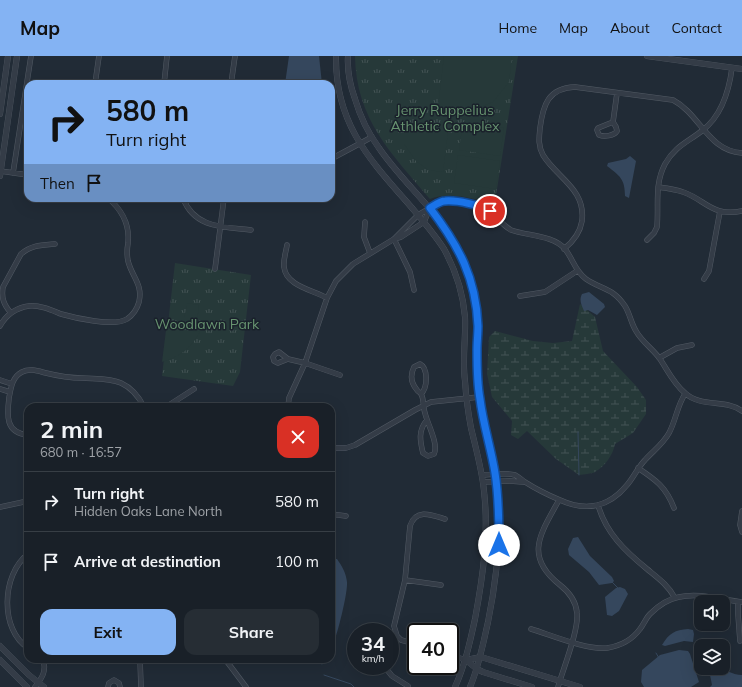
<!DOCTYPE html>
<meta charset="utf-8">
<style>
body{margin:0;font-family:Mulish,sans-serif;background:#262d34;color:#f1f3f6;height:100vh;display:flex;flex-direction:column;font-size:15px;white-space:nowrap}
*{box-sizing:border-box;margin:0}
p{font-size:13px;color:#9fa3a8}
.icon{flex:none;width:22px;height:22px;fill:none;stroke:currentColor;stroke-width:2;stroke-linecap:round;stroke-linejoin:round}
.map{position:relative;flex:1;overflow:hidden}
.side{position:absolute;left:24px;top:347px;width:311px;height:260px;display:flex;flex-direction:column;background:#192028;border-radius:12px;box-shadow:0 4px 16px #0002,0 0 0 1px #373e45}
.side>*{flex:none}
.guide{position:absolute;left:24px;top:24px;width:311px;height:122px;border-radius:12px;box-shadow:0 4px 16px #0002,0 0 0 1px #373e45;background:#84b3f3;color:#111;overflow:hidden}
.fabs{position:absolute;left:694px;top:539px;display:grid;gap:8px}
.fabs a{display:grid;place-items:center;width:36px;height:36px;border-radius:8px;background:#192028;box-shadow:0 4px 16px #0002,0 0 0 1px #373e45;font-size:20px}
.speed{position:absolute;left:347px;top:567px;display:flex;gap:8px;font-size:20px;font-weight:700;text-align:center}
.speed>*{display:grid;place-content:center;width:52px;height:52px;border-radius:50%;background:#192028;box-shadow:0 4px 16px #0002,0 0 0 1px #373e45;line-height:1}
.speed small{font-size:10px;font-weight:400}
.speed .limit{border:2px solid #111;border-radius:6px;background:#fff;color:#111}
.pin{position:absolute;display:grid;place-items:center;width:34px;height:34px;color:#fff;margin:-17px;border:2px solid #fff;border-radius:50%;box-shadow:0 1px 4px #0007}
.me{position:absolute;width:44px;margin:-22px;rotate:0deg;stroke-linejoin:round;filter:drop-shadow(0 0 3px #0008)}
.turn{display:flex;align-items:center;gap:14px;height:84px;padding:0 16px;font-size:18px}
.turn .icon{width:52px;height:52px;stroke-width:2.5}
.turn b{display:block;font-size:28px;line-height:34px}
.then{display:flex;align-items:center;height:38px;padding:0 16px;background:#0003;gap:8px;font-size:15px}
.round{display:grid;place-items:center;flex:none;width:42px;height:42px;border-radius:12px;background:#262d34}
.overview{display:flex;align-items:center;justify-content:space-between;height:68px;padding:0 16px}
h1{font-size:24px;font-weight:700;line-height:30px}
.button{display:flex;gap:8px;margin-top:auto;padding:8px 16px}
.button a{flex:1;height:46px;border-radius:12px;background:#84b3f3;color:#111;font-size:16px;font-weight:700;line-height:46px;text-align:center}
.button a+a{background:#262d34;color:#f1f3f6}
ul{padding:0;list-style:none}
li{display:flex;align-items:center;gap:12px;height:60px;padding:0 16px;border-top:1px solid #373e45}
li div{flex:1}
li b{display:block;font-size:15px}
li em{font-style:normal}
header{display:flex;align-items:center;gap:24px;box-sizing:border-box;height:56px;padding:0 20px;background:#84b3f3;color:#111}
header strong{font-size:19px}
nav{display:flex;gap:22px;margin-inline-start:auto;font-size:14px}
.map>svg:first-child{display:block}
.grass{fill:url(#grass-tufts)}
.wetland{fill:url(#wetland-marsh)}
.pitch{fill:#263939}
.water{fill:#35475d}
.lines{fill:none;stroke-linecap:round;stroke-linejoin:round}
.stream{stroke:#35475d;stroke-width:1}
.minor-casing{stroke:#525a64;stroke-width:5.5}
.tertiary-casing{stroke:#525a64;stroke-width:6}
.minor{stroke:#343c47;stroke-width:4.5}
.tertiary{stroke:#343c47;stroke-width:5.5}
.route-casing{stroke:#114b97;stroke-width:10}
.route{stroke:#1a73e8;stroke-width:7}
.labels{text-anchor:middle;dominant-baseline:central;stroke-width:3;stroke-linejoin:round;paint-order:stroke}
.park-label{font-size:14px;fill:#679370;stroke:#1a212b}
</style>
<header>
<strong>Map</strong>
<nav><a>Home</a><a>Map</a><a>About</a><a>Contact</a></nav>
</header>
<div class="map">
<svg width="742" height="631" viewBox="0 0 742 631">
<defs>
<pattern id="grass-tufts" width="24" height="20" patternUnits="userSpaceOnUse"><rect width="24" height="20" fill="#263939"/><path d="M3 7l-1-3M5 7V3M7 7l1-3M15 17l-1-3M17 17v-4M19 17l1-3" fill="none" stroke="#435354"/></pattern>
<pattern id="wetland-marsh" width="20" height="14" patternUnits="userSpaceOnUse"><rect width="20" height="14" fill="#263939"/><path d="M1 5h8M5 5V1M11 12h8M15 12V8" fill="none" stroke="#435354"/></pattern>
</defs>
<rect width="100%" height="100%" fill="#212b36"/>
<!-- grass -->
<path class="grass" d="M355,0H518L494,152C481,141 446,136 430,143L429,142C391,97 356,63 355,0Z
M175,207L251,219L240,316L233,330L162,320Z"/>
<!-- wetland -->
<path class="wetland" d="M580,248L595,261L603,295L637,331L646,344V358L633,377L615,388C613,399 605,410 595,416C591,418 584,418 579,419L556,403L527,375L518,383L511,379L512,365L492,341L487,318L489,281L495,275L533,285L553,287L572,285Z"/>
<!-- pitch -->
<path class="pitch" d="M444,0H512L509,26L493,46L468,56L438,51Z
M404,66L446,72L448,76L443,116L428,114L416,105L404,88Z
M463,66L504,72L500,100L459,94Z
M458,99L500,105L496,133L454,127Z
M187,247L199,249L197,266L184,264Z
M170,272L200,276C189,294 181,300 162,306L166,274Z"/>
<!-- water -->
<path class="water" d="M289,0H319L322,28H285Z
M630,100L636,105L629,142L625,140C625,123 620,120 607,110L608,107L626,103Z
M589,236L604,248L605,251L597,259L588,254L584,255C581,248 579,244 582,238Z
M578,481L590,500L612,521L614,525L612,527L599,529L589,516L569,499L568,493L573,482Z
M331,503H337C342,510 346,517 347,526C348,537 336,585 331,593Z
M620,531L625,533L628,538L619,555L612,560L607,559L605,541L616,532Z
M688,573L693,574L694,578L693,586L684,585L665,590L662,589C669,577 675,574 688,573Z
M679,594L688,595L690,598L699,626L691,631H644L641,626L642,614L660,599Z
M714,612C724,612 732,619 742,619V631H710L712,629L709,614Z"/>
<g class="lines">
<!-- stream -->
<path class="stream" d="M578,376L579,419
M612,526L618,532
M656,597L659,602
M322,608L323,603
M324,619L351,628L354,631"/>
<defs>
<path id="minor" d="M95,28L99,0
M164,28L167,0
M231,28L235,0
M613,66L598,72L597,74L599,79C604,81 614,80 617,75L616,71L613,66L617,37
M331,103L372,81
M0,115L28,119
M13,117L31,0
M658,131C666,132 675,133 683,136C706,144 712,161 742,155
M183,142C194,172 223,171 251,174
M365,166L364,181L370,197
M394,183L410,216L414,234
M394,183L401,181L424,166L430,152
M647,184L654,177L657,171C659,149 654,129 665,108C675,90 688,86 703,74C722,59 729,35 732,12
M287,189C286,196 283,204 284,211C286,230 313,234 327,242
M564,193C574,185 580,177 582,165C586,133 557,122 543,99C538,90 539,82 540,72C543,49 548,32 575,31L673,44C700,58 708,95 742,97
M215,213L224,142
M704,223L709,215L720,155
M520,240L545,236L577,215
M11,257C4,249 1,242 3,231L21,198C31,189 42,189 55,188
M0,270C6,259 15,252 29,250C40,249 51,254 61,258C75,262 114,271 127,263C133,259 137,253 139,246C143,228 132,221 128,205C127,200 127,193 128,187C130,169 122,154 108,142
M659,302L677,292L692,289
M288,303L279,296L275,298L273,301L274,305L278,307L288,303L305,307L340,319
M0,324L12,328
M0,333L10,336
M421,338C428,331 428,312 420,308L414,311C410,319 411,327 417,334C418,336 420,336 421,338C424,342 423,352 425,357C427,367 439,388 434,398L428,400L423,397C420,385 418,374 427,364
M166,351L194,333
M288,351L289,342L305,307L327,242L336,225L353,208L394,183L418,159L439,147L444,145H451L484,151C494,158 501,168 511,174C528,180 553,179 565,193C573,203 575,215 586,223C602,234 612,231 625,250C630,258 631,267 636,275C642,286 653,293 660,303C668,315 674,328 685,337C701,352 726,343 742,355
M28,379C5,377 7,359 9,342C11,332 12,321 22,316C30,312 38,315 46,317C58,320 70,322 82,322C95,323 110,322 121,327C132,332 139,341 144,351
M331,392H346L355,389L415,354L431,346L479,341
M638,412C656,424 666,431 674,452
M482,419C492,419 505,416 515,419C519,421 522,424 525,426C536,433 548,439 560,444C586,456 609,451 627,429C634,421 638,411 645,404C653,395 663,388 669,377C676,364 677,350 685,338
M483,426L510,425L523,426
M598,449C606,477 625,495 647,513C658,522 668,529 675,542
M0,451L28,445
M742,455L740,469L742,476
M331,458L346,460
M28,498C1,519 0,574 28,592
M405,524L441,529
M738,546V558L740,585
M531,573C551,579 586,594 607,592C620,590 632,584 640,573C644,568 646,562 650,558C658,550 668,543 679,541C699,536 722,544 742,546
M390,585L397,580
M416,588L401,584L397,580L394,570L405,524L410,470C416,452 432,459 445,463
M450,599L466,604
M140,603L141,631
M225,603L246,631
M384,610L392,620L408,630
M35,631C42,622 47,615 43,603
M108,631L109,627L114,624L119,627L120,631
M558,631C563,613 579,574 577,557C576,545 569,536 560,529C523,500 541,477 559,444"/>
<path id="tertiary" d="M336,0C335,64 366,100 406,145C419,160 433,176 444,193C455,213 463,237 465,261C466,282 462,303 465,325C466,341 468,356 471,372C476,393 482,414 484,435C489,478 483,520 475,563C470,586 465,609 455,631
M348,0C347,15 350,29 355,43C360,60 368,77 379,92C403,127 437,154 458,193C484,242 474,286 479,338C482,365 491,391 495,418C503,468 498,517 488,566C483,588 479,610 470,631
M647,0L742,13
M0,58L8,0
M0,120L17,0
M0,590L29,619L44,631
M0,604L27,631
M466,604L481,601L580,631
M466,604L477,613L483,616L532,631"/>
</defs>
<!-- minor casing -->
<use href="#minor" class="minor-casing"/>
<!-- tertiary casing -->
<use href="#tertiary" class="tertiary-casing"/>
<!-- minor -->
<use href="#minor" class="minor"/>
<!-- tertiary -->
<use href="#tertiary" class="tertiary"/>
</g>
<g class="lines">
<defs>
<path id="route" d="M490,155C480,149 457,144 445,145C440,145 435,149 430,152C459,190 476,222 478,270C478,278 477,286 477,294C477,311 477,327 480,343C483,368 491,392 495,417C499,441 499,465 499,489"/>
</defs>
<!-- route casing -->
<use href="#route" class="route-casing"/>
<!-- route -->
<use href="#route" class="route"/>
</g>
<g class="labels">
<!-- park labels -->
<g class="park-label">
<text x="445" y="54">Jerry Ruppelius<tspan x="445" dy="16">Athletic Complex</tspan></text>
<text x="207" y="268">Woodlawn Park</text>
</g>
</g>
</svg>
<div class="fabs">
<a><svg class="icon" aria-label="sound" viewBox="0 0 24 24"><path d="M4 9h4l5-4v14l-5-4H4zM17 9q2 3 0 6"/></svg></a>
<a><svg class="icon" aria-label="layers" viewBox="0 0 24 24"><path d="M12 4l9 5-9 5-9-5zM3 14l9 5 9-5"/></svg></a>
</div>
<div class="speed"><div>34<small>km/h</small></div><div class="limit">40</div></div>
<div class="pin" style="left:490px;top:155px;background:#d93025"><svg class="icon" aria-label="arrive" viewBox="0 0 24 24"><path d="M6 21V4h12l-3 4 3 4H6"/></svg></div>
<svg class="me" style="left:499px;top:489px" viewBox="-20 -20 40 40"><circle r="19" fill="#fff"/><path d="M0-13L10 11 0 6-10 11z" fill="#1a73e8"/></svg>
<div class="guide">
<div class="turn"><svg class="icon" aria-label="right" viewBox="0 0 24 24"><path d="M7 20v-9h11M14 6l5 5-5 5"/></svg><div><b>580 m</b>Turn right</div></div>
<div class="then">Then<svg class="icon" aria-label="arrive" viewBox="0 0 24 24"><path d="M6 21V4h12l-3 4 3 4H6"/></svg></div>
</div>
<section class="side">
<div class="overview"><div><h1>2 min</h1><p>680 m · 16:57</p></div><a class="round" style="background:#d93025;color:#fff"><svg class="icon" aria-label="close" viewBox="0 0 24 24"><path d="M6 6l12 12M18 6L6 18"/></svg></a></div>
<ul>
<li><svg class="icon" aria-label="right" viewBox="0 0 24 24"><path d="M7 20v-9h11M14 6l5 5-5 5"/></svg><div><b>Turn right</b><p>Hidden Oaks Lane North</p></div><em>580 m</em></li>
<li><svg class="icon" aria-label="arrive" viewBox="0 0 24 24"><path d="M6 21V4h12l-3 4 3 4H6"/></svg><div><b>Arrive at destination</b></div><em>100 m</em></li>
</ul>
<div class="button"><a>Exit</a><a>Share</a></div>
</section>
</div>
